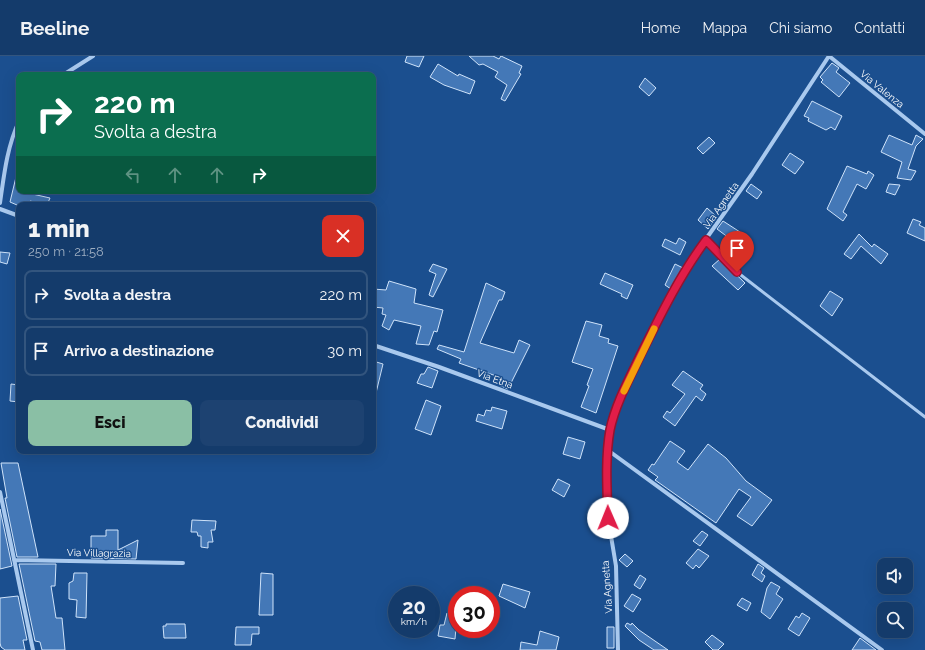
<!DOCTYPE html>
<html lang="it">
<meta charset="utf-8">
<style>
body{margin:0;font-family:Raleway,sans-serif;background:#1d4271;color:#f1f3f6;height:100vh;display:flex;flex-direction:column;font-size:15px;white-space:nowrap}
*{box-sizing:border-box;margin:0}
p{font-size:13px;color:#9dadc1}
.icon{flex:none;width:22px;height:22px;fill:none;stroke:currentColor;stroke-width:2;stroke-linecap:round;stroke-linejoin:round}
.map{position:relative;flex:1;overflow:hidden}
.details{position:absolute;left:16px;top:146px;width:360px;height:252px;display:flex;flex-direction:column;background:#143b6b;border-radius:8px;box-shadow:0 4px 16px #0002,0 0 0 1px #33557e}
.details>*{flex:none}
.top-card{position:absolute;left:16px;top:16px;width:360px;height:122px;border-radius:8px;box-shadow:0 4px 16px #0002,0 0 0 1px #33557e;background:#0b6e4f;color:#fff;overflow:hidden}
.fabs{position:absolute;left:877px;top:502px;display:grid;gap:8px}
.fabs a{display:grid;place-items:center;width:36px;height:36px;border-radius:8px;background:#143b6b;box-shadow:0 4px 16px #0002,0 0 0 1px #33557e;font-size:20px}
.speed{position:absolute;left:388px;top:530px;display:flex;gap:8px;font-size:20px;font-weight:700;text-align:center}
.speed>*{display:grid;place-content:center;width:52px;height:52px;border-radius:50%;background:#143b6b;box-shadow:0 4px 16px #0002,0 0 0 1px #33557e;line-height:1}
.speed small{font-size:10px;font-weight:400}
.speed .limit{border:6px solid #d22;background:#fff;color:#111}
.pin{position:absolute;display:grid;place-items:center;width:34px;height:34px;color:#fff;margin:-41px -17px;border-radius:50% 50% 50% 0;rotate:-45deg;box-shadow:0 0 4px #0007}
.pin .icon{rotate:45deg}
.me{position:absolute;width:44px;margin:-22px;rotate:359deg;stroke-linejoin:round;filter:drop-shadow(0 0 3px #0008)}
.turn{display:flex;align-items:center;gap:14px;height:84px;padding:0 12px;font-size:18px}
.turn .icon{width:52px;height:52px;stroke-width:2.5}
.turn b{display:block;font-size:28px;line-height:34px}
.lanes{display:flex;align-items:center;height:38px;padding:0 12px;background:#0003;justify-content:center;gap:20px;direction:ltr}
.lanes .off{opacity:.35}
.round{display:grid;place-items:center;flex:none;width:42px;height:42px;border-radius:8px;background:#1d4271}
.head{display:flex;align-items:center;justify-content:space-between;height:68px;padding:0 12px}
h1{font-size:24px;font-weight:800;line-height:30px}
.action{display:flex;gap:8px;margin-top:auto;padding:8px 12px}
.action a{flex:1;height:46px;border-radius:8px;background:#8abfa5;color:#111;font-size:16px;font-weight:800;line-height:46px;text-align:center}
.action a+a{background:#1d4271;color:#f1f3f6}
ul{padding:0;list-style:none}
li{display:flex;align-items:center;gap:12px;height:50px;margin:0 8px 6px;padding:0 4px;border:2px solid #33557e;border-radius:8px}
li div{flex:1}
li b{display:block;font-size:15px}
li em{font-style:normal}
header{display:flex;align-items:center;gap:24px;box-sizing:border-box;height:56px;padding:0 20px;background:#143b6b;border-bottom:1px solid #33557e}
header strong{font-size:19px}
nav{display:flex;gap:22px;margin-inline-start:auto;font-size:14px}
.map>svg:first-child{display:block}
.building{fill:#4478b7;stroke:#cfe3fa}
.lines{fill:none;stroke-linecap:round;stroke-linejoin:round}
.lane{stroke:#a9c9ee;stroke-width:3}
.street{stroke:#a9c9ee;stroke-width:4}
.route-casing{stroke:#92132f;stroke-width:10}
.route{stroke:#e11d48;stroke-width:7}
.slow{stroke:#f59e0b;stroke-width:7}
.labels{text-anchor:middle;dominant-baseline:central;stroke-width:3;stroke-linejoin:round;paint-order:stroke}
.street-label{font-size:10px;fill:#fff;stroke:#1b4f8f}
</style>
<header>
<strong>Beeline</strong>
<nav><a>Home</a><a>Mappa</a><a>Chi siamo</a><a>Contatti</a></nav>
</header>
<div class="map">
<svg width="925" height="594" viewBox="0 0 925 594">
<rect width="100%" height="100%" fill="#1b4f8f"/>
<!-- building -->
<path class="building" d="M407,0H424L419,11L405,6Z
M469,0H493L499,3L501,0L522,10L519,17L521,18L505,45L501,43L507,29L495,21L498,16L483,8L479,9Z
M832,7L839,12L836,16L850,27L839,41L821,26L823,24L820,21Z
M438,8L458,20L459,18L475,25L470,38L444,29L430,21Z
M645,22L656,32L649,40L639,31Z
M812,45L842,60L835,74L831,71L826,74L808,65L809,62L804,60Z
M889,79L912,89L916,79L923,83L916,90L908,113L916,115L911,124L897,122L902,106L881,96Z
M709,81L715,87L703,98L697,92Z
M790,97L804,106L795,118L782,109Z
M847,110L867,118L868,115L874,119L866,133L857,128L843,156L847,159L843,165L827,153Z
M16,121L19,122V135H28V137L50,142L47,149L30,145L29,149H17L10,146Z
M751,128L762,136L757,143L746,135Z
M889,128L900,129L895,139L886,136Z
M707,152L717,161L708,173L698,164Z
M913,163L921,166L919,169L925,172V185L907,177Z
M723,165L740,176L733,185L717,173Z
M859,178L872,191L874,188L888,198L881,208L861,190L851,203L844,198Z
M679,182L686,186L680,199L662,190L665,183L676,188Z
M0,196L10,197L7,208L0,206Z
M720,203L745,227L738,234L712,210Z
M433,208L447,213L433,241L429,239L436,218L429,215Z
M675,208L683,212L671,233L665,229Z
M605,217L633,229L627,243L621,240L622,238L600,228Z
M389,225L416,233L414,247L443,254L437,276L434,275L429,289L416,288L421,270L394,264L389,274L382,270L386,259L382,258L383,252L373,251V233L386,234Z
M486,227L505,236L502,244H499L480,287L514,297L519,284L530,289L508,333L499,329L502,322L459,307L461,303L437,293L439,289L464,296Z
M830,235L843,243L832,260L820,250Z
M586,265L602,269L599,280L609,283L608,287L618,290L596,357L581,351L589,330L587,329L593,313L572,306Z
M373,305L383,308L376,337L373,336Z
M428,311L438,315L432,332L417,327L421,318H424Z
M683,315L703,329L700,333L706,338L702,345L696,340L675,370L663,361L667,355L670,357L685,338L672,329Z
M11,328L19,329V346L10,345Z
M426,344L441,350L431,379L415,373Z
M492,351L507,355L502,373L476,365L478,358L484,360L486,354L491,355Z
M568,381L585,386L580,403L563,398Z
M670,385L685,395L677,406L688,414L708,388L726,402L746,425L772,444L752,470L737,460L751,441L739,433L716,467L655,424L658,421L648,414L652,408L654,409Z
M1,407H18L38,501H17L5,442H7Z
M558,423L570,429L564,441L552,434Z
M0,453L12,510L0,513Z
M192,464L216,465L215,474H211L213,486H208V492L201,491V480H198L197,476H191Z
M106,474H118V494L138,484L136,503L91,502V480H106Z
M702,475L708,479L700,490L693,485Z
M698,493L709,500L699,512L696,509L693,513L686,507Z
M625,498L633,505L627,511L619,504Z
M19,508H56L55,530H51L56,562H62L65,594H42L40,586L35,585Z
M758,508L764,512L761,517L765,520L762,526L752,519Z
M74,517H87L86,562L76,561L77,544L69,543V527L73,525Z
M261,517L273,518V559H259Z
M640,519L646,523L640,533L634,529Z
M771,526L780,531L776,538L783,543L770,563L761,556L767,532Z
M503,528L530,536L525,552L499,540Z
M632,538L641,543L633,556L624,550Z
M18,540L27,584H23L25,594H5L1,591L0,587V542Z
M742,542L751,547L747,555L737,549Z
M447,557L457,560L455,583L438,580L440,569H444Z
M802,557L810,562L799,580L788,573L796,560L799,562Z
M627,567L631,569L632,567L639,574L668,594H654L639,584L625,570Z
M166,568H185L186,582H164L163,570H166Z
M236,571H259V578H252L251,589H235Z
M607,571H614V592H607Z
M540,575L559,581L556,594H520L521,586L537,589Z
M712,579L724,588L718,594H713L705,586Z
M860,582L876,594H852Z"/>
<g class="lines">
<!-- lane -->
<path class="lane" d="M705,184L737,216L925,361"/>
<!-- street -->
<path class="street" d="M63,19L93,0
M0,147C4,119 7,91 19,65
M0,153L19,160
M373,289L439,311L610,374
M609,395L882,594
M0,436L33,594
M14,504L183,507
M618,594L616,510L608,462L607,427L610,374L627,327L658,264L696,197L752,118L829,0L925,78"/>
</g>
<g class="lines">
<defs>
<path id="route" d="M608,462C607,434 605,402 610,374C615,349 630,321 641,298C660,260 680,219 706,184L737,216"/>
</defs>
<!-- route casing -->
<use href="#route" class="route-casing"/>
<!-- route -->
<use href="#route" class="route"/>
<!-- slow -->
<path class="slow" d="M624,335L654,273"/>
</g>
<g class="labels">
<!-- street labels -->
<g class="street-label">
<text transform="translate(882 33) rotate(39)">Via Valenza</text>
<text transform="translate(721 149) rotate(-55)">Via Agnetta</text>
<text transform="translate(495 323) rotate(20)">Via Etna</text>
<text transform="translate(99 497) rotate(1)">Via Villagrazia</text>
<text transform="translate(607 531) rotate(-94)">Via Agnetta</text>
</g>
</g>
</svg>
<div class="fabs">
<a><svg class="icon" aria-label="sound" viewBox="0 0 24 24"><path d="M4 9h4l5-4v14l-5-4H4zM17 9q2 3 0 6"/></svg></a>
<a><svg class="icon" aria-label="search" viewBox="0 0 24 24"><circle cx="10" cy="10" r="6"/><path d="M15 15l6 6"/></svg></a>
</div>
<div class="speed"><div>20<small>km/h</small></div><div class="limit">30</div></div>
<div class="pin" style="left:737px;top:216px;background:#d93025"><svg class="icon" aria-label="arrive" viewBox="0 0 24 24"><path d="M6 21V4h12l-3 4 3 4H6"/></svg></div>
<svg class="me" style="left:608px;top:462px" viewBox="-20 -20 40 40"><circle r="19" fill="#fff"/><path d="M0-13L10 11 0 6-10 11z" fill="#e11d48"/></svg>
<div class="top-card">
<div class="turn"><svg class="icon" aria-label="right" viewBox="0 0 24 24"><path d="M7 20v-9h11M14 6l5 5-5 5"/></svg><div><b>220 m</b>Svolta a destra</div></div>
<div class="lanes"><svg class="icon off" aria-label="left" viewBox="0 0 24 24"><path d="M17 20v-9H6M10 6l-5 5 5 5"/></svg><svg class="icon off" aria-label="ahead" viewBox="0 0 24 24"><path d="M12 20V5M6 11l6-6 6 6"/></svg><svg class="icon off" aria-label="ahead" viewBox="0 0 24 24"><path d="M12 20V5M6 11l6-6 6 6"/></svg><svg class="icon" aria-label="right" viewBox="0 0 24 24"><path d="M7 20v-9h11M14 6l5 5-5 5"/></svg></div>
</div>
<section class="details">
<div class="head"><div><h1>1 min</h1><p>250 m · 21:58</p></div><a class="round" style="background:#d93025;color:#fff"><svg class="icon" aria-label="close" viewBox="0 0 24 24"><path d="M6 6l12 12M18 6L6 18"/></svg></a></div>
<ul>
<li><svg class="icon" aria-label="right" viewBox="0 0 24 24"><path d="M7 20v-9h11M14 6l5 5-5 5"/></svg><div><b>Svolta a destra</b></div><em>220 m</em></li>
<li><svg class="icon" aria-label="arrive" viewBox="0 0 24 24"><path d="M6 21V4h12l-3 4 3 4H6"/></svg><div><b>Arrivo a destinazione</b></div><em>30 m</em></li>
</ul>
<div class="action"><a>Esci</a><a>Condividi</a></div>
</section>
</div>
